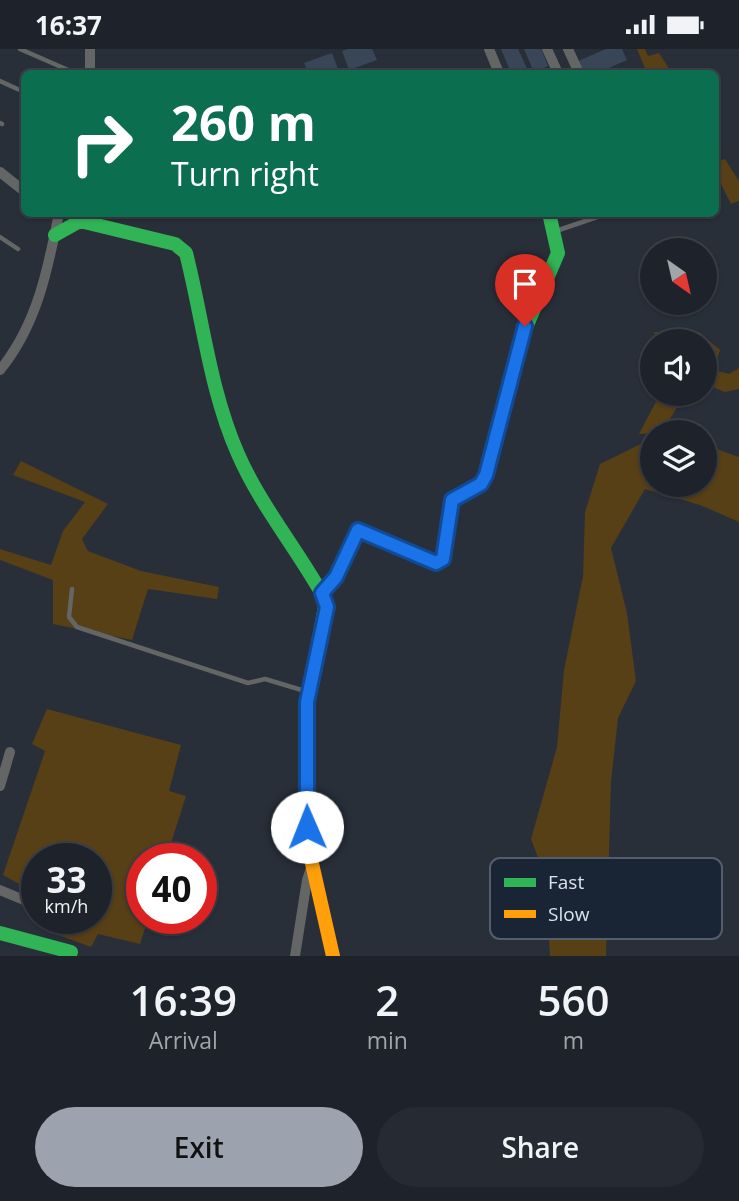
<!DOCTYPE html>
<style>
body{margin:0;font-family:"Open Sans",sans-serif;background:#262b33;color:#f1f3f6;height:100vh;display:flex;flex-direction:column;font-size:26px;white-space:nowrap}
*{box-sizing:border-box;margin:0}
p{font-size:23px;color:#a1a4a9}
.icon{flex:none;width:38px;height:38px;fill:none;stroke:currentColor;stroke-width:2;stroke-linecap:round;stroke-linejoin:round}
.map{position:relative;height:907px;overflow:hidden}
.sheet{display:flex;flex-direction:column;background:#1e232b;flex:1}
.sheet>*{flex:none}
.banner{position:absolute;left:21px;top:21px;width:698px;height:147px;border-radius:10px;box-shadow:0 2px 5px #0004,0 0 0 2px #3c4047;background:#0b6e4f;color:#fff;overflow:hidden}
.needle{width:46px;rotate:146deg}
.controls{position:absolute;left:640px;top:189px;display:grid;gap:14px}
.controls a{display:grid;place-items:center;width:77px;height:77px;border-radius:50%;background:#1e232b;box-shadow:0 2px 5px #0004,0 0 0 2px #3c4047;font-size:35px}
.speed{position:absolute;left:21px;top:794px;display:flex;gap:14px;font-size:35px;font-weight:700;text-align:center}
.speed>*{display:grid;place-content:center;width:91px;height:91px;border-radius:50%;background:#1e232b;box-shadow:0 2px 5px #0004,0 0 0 2px #3c4047;line-height:1}
.speed small{font-size:18px;font-weight:400}
.speed .limit{border:10px solid #d22;background:#fff;color:#111}
.pin{position:absolute;display:grid;place-items:center;width:60px;height:60px;color:#fff;margin:-72px -30px;border-radius:50% 50% 50% 0;rotate:-45deg;box-shadow:0 0 7px #0007}
.pin .icon{rotate:45deg}
.me{position:absolute;width:77px;margin:-38px;rotate:359deg;stroke-linejoin:round;filter:drop-shadow(0 0 5px #0008)}
.turn{display:flex;align-items:center;gap:24px;height:147px;padding:0 35px;font-size:32px}
.turn .icon{width:91px;height:91px;stroke-width:2.5}
.turn b{display:block;font-size:49px;line-height:60px}
.eta{display:flex;justify-content:space-evenly;align-items:center;height:119px;text-align:center}
.eta b{font-size:42px;font-weight:600;line-height:49px}
.cta{display:flex;gap:14px;margin-top:auto;padding:14px 35px}
.cta a{flex:1;height:80px;border-radius:42px;background:#9ca3ae;color:#111;font-size:28px;font-weight:600;line-height:80px;text-align:center}
.cta a+a{background:#262b33;color:#f1f3f6}
.status{display:flex;justify-content:space-between;align-items:center;height:49px;padding:0 35px;background:#1e232b;direction:ltr}
.status svg{height:19px;fill:currentColor}
.map>svg:first-child{display:block}
.green{fill:#573f16}
.building{fill:#394657}
.lines{fill:none;stroke-linecap:round;stroke-linejoin:round}
.lane{stroke:#646565;stroke-width:4.5}
.street{stroke:#646565;stroke-width:10}
.fast{stroke:#30b455;stroke-width:14}
.slow{stroke:#ff9f0a;stroke-width:14}
.route-casing{stroke:#114b97;stroke-width:18}
.route{stroke:#1a73e8;stroke-width:12}
.key{fill:#192434;stroke:#535d6c;stroke-width:2}
.key-label{font-size:19px;fill:#dae2ed}
</style>
<div class="status"><b>16:37</b><svg viewBox="0 0 49 12"><path d="M0 12V9h3v3zM5 12V6h3v6zM10 12V3h3v9zM15 12V0h3v12zM26 1h20v11H26zM47 4h2v5h-2z"/></svg></div>
<div class="map">
<svg width="739" height="907" viewBox="0 0 739 907">
<rect width="100%" height="100%" fill="#282f39"/>
<!-- green -->
<path class="green" d="M637,0H645L648,7L659,4L672,24H647Z
M725,110L739,132V152L731,155L716,125V113Z
M654,283H699L720,301L714,321L729,325L739,319V340L725,343L705,335V292H658Z
M660,345H684C672,367 666,385 639,385Z
M653,389V436H705V396L739,408V473L700,456L645,440L611,499L627,564L636,632L618,669L611,733L606,907H550L545,827L531,790L557,698L564,621L583,527L585,463L600,415Z
M21,412L108,455L82,490L88,502L141,522L219,538L217,550L148,540L132,591L53,575V531L0,511V500L51,516L63,482L85,453L13,426Z
M47,660L181,696L169,742L186,747L166,810H142V870H148L140,895L98,885L91,898L50,883L53,870H96V810H37V845L3,826L45,702L32,695Z"/>
<!-- building -->
<path class="building" d="M347,0H372L377,11L349,21L342,2Z
M501,0H518L529,24H511Z
M524,0H541L548,17L534,23Z
M606,0H622L627,11L597,24H581L576,13Z
M332,4L339,23L309,24L304,14Z"/>
<g class="lines">
<!-- lane -->
<path class="lane" d="M20,0L75,24
M0,32L24,43
M0,74L2,75
M556,182L609,164
M0,188L18,200
M72,540L69,568L77,578L248,634L265,630L305,642"/>
<!-- street -->
<path class="street" d="M489,0L499,24
M547,0L558,24
M568,0L579,24
M90,24V0
M0,123L24,142
M0,321C37,276 48,220 59,164
M0,737L10,703
M0,841L31,854
M295,907L307,831L312,816"/>
<!-- fast -->
<path class="fast" d="M55,186L80,172L175,195L186,204C203,271 210,342 238,405C261,458 299,502 326,552L307,653V686
M322,544L337,527L359,480L436,514L443,510L451,454C462,442 478,440 487,426L518,297L558,204L549,164
M0,884L71,903"/>
<!-- slow -->
<path class="slow" d="M307,686V771L311,810L333,907"/>
</g>
<g class="lines">
<defs>
<path id="route" d="M307,778V653L327,558L322,544L336,528L358,481L436,514L443,510L452,451L481,435L486,426L525,277"/>
</defs>
<!-- route casing -->
<use href="#route" class="route-casing"/>
<!-- route -->
<use href="#route" class="route"/>
</g>
<!-- legend -->
<rect x="490" y="809" width="232" height="81" rx="10" class="key"/>
<rect x="504" y="829" width="32" height="9" fill="#30b455"/>
<rect x="504" y="861" width="32" height="8" fill="#ff9f0a"/>
<g class="key-label">
<text x="548" y="840">Fast</text>
<text x="548" y="872">Slow</text>
</g>
</svg>
<div class="controls">
<a><svg class="needle" viewBox="-14 -14 28 28"><path d="M0-13l5 13h-10z" fill="#e53935"/><path d="M0 13l5-13h-10z" fill="#a1a4a9"/></svg></a>
<a><svg class="icon" aria-label="sound" viewBox="0 0 24 24"><path d="M4 9h4l5-4v14l-5-4H4zM17 9q2 3 0 6"/></svg></a>
<a><svg class="icon" aria-label="layers" viewBox="0 0 24 24"><path d="M12 4l9 5-9 5-9-5zM3 14l9 5 9-5"/></svg></a>
</div>
<div class="speed"><div>33<small>km/h</small></div><div class="limit">40</div></div>
<div class="pin" style="left:525px;top:277px;background:#d93025"><svg class="icon" aria-label="arrive" viewBox="0 0 24 24"><path d="M6 21V4h12l-3 4 3 4H6"/></svg></div>
<svg class="me" style="left:307px;top:778px" viewBox="-20 -20 40 40"><circle r="19" fill="#fff"/><path d="M0-13L10 11 0 6-10 11z" fill="#1a73e8"/></svg>
<div class="banner">
<div class="turn"><svg class="icon" aria-label="right" viewBox="0 0 24 24"><path d="M7 20v-9h11M14 6l5 5-5 5"/></svg><div><b>260 m</b>Turn right</div></div>
</div>
</div>
<section class="sheet">
<div class="eta">
<div><b>16:39</b><p>Arrival</p></div>
<div><b>2</b><p>min</p></div>
<div><b>560</b><p>m</p></div>
</div>
<div class="cta"><a>Exit</a><a>Share</a></div>
</section>
